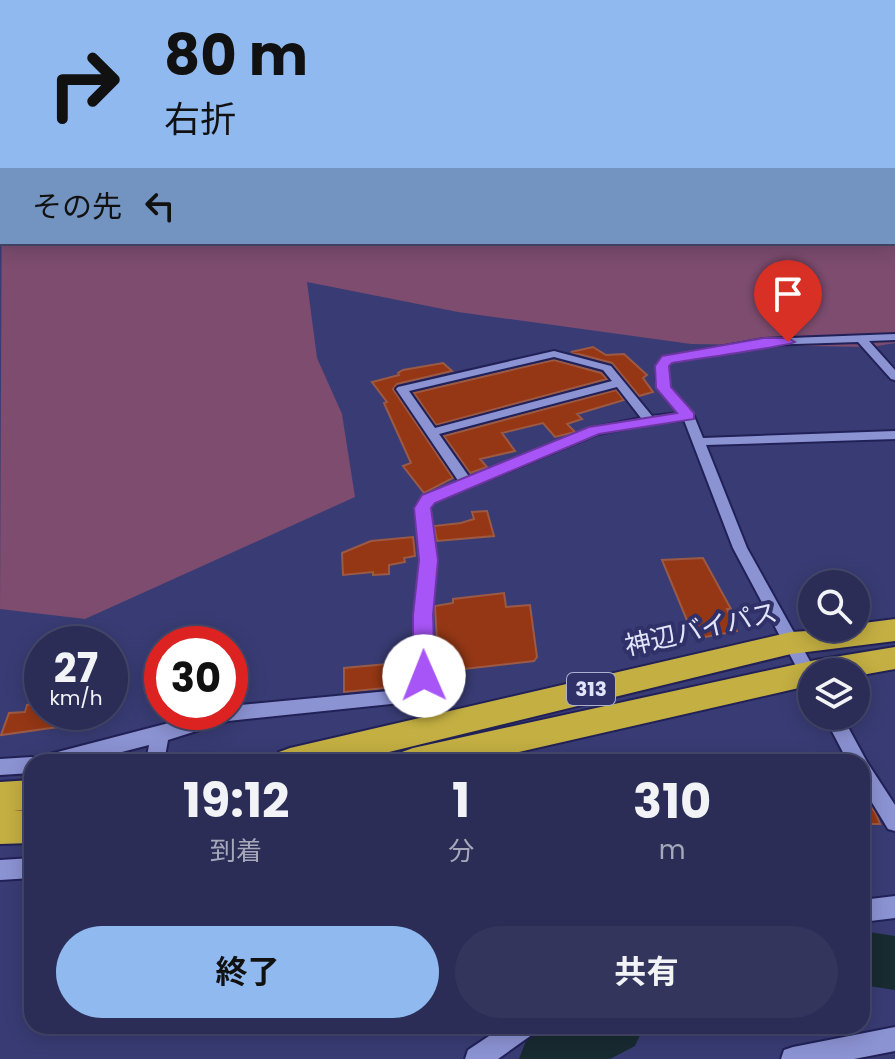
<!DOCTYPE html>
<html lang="ja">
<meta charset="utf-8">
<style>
body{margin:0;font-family:Poppins,"Noto Sans JP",sans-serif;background:#33355d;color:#f1f3f6;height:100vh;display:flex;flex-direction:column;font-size:30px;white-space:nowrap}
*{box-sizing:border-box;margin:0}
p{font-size:26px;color:#a6a8ba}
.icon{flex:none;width:44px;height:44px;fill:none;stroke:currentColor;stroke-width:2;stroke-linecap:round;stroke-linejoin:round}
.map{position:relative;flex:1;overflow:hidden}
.details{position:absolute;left:24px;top:754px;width:846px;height:280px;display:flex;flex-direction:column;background:#2b2d57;border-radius:24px;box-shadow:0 4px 20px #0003,0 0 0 2px #47496d}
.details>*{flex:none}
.top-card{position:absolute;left:0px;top:0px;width:896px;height:244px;box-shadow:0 4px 20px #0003,0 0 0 2px #47496d;background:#90b9f0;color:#111;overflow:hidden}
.fabs{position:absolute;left:798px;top:570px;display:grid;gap:16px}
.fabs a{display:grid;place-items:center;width:72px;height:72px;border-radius:50%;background:#2b2d57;box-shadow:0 4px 20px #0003,0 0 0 2px #47496d;font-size:40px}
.speed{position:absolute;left:24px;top:626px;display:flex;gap:16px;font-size:40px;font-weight:700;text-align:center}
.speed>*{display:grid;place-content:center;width:104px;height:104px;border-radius:50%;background:#2b2d57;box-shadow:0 4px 20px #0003,0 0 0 2px #47496d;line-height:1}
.speed small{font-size:20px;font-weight:400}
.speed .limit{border:12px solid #d22;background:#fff;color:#111}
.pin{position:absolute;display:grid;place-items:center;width:68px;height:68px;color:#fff;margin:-82px -34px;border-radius:50% 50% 50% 0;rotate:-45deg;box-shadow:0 0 8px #0007}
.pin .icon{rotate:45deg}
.me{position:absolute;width:88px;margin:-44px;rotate:359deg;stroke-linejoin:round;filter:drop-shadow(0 0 6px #0008)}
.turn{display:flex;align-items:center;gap:28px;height:168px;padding:0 32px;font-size:36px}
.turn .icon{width:104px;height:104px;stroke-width:2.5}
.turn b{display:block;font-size:56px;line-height:68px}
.then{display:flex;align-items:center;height:76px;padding:0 32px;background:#0003;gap:16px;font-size:30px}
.eta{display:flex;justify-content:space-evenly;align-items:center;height:136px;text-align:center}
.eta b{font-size:48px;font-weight:700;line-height:56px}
.primary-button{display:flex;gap:16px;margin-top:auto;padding:16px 32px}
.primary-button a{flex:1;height:92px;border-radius:48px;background:#90b9f0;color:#111;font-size:32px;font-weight:700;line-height:92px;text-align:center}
.primary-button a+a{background:#33355d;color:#f1f3f6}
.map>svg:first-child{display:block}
.green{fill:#7d4c6f}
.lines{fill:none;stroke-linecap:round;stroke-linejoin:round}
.river{fill:#182b31;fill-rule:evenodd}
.building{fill:#953715;stroke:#9c5944;stroke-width:2}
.minor-casing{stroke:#212157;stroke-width:4}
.highway-casing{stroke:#212157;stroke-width:4}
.minor{fill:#8c93d3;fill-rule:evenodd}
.highway{fill:#c3af42;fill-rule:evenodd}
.route{fill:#a855f7;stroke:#6d37a1;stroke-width:2}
.labels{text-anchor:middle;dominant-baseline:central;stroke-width:8;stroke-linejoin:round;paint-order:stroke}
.shield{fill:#2f3168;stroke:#acafce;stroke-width:2}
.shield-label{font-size:20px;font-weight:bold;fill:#e2e5fa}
.near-street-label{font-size:26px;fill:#e2e5fa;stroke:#2f3168}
</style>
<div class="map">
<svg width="895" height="1059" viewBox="0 0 895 1059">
<rect width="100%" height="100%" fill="#393c74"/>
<!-- green -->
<path class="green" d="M2,154V242H894L895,159V343L871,347L691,344L458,312L307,282L317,358L342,414L355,497L85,619L0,609Z"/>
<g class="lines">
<!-- river -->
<path class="river" d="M862,931L895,936V990L862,985Z
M553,1026H644L635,1046L610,1059H519L527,1038Z"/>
</g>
<!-- building -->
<path class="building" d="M593,347L606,355L624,354L647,375L643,378L653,392L639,396L612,363L571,352Z
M554,360L601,373L607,379L436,425L414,393Z
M443,363L452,371L397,384L393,389L453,478L424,493L403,466L411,463L384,403L387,402L372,382L399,375L398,373L403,370Z
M616,390L624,400L577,414L582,419L567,424L575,432L555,437L543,423L502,433L515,451L480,459L487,467L470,473L444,436Z
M487,511L494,536L437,541L434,526L461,523L474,519L472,512Z
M413,537L415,556L404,558L405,562L389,565V574L373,575V572L343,575L342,553L371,541Z
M703,558L731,609H727L737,631L700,638L695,630H691L662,560Z
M504,593L506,607L530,605L537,657L534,661L438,672L435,653L434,642L437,641L435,606L453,603V599Z
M409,662L411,679H405L406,686L344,692V668Z
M42,703V712H68L65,726L1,735L9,713L25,712L27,705Z
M862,792L876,814L880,824H862Z"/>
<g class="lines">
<defs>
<path id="minor" d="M894,108H895V112H894Z
M895,334V340L869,341L895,370V380L891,379L858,342L764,345L679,359L671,361L667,366L669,387L694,416L703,438L895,431V439L706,445L747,548L816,672H812V687L806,685L733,548L684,420L649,424L598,434L434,502L429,508L435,560L431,615L432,676L431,688L420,701L228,721L168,740L164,762H146L149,745L83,762H41L43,756L50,754L211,712H230V706L410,689L414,685L415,615L421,560L415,508L424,496L459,482L396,389L398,387L554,351L611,366L652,416L679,413C663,395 646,381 663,357L764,339ZM554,357L603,370L612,381L435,428L409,391ZM617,387L641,418L591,428L470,478L439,434Z
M824,716H842L867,762L895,805V831L888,829L862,786V762H848Z
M32,757L40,762H32V773L0,775V759Z
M32,858V878L0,880V860Z
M895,896V918L862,922V900Z
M504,1026H537L533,1034L498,1059H465L468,1050Z
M895,1027V1051L854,1059H781L784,1050L793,1047Z"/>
<path id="highway" d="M895,619V641L791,654L348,762H274L279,752L290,748L791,632L856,628V624Z
M895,647V669L856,676V672H812V685L475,762H397L402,752L413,748L816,660Z
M32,780V810L13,811H32V843L0,844V782Z"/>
</defs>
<!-- minor casing -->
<use href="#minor" class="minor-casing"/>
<!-- highway casing -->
<use href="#highway" class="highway-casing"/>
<!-- minor -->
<use href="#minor" class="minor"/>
<!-- highway -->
<use href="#highway" class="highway"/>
</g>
<!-- sky -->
<linearGradient id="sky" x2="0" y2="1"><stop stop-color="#1f2140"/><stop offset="0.42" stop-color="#4e5688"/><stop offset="1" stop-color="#4e5688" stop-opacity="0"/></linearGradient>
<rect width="895" height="256" fill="url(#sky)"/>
<!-- route -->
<path class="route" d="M764,338H788L795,342C789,346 689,360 672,363L669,366L671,387L694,413V419L599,434L435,503L431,508L438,560L433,615L435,676L432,683L424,685L416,683L413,676V615L419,560L414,508L422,495L589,427L677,413L656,388L655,366L662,356Z"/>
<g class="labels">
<!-- shield labels -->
<rect class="shield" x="567" y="673" width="48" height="32" rx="6"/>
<g class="shield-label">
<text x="591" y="689">313</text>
</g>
<!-- near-street labels -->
<g class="near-street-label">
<text transform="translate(701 629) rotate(-13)">神辺バイパス</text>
</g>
</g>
</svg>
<div class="fabs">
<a><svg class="icon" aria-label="search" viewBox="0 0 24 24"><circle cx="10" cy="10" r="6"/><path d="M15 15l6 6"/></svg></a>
<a><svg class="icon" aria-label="layers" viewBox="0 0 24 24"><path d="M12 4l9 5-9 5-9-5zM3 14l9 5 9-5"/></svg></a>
</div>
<div class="speed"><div>27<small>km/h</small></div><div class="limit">30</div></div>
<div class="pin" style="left:788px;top:342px;background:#d93025"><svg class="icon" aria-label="arrive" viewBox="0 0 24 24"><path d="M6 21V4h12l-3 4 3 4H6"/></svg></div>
<svg class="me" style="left:424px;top:676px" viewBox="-20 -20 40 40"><circle r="19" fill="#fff"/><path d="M0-13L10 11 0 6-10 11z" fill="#a855f7"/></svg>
<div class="top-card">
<div class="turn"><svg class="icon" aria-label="right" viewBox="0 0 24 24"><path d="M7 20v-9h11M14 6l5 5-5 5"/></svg><div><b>80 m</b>右折</div></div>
<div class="then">その先<svg class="icon" aria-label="left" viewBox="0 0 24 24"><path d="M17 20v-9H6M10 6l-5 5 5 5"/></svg></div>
</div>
<section class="details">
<div class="eta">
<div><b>19:12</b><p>到着</p></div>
<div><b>1</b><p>分</p></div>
<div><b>310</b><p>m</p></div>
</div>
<div class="primary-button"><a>終了</a><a>共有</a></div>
</section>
</div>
